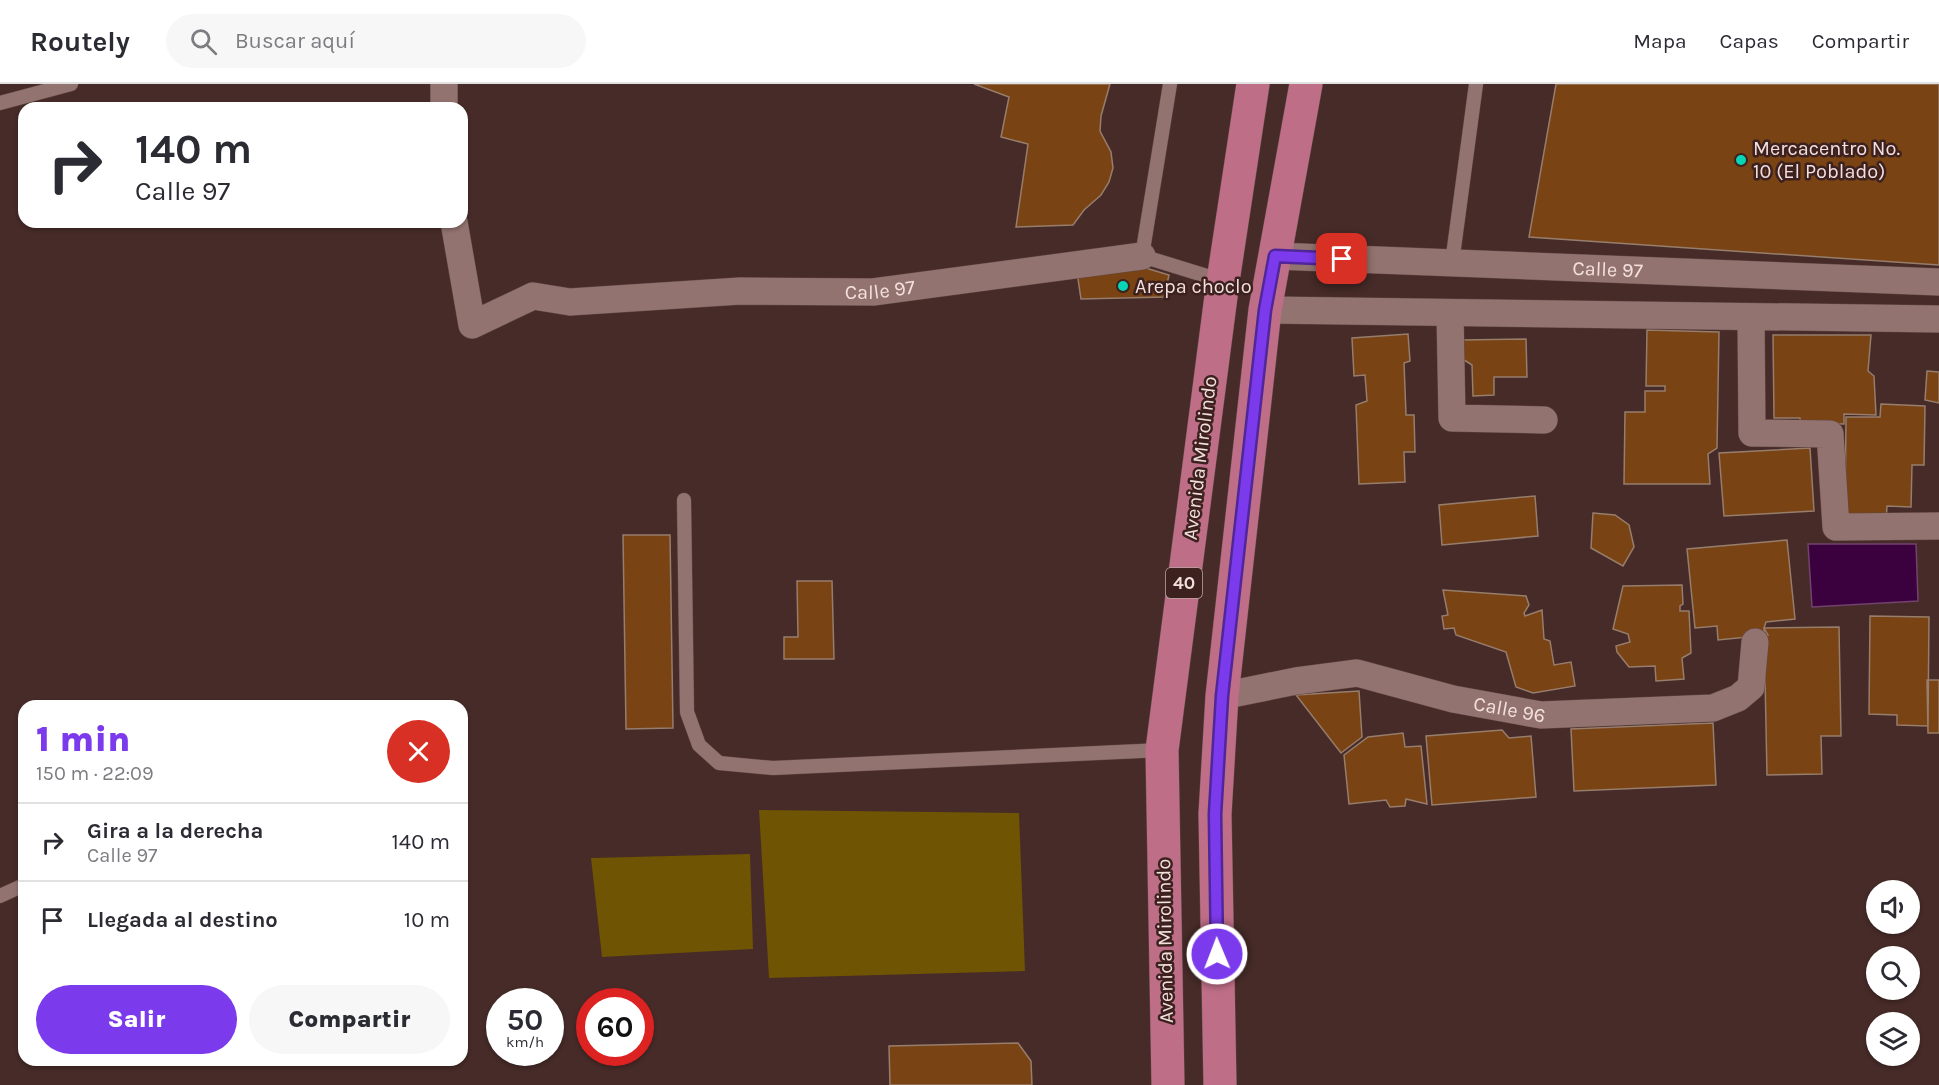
<!DOCTYPE html>
<html lang="es">
<meta charset="utf-8">
<style>
body{margin:0;font-family:Karla,sans-serif;background:#f7f7f7;color:#2b2b33;height:100vh;display:flex;flex-direction:column;font-size:22px;white-space:nowrap}
*{box-sizing:border-box;margin:0}
p{font-size:20px;color:#7c7c81}
.icon{flex:none;width:33px;height:33px;fill:none;stroke:currentColor;stroke-width:2;stroke-linecap:round;stroke-linejoin:round}
.map{position:relative;flex:1;overflow:hidden}
.drawer{position:absolute;left:18px;top:616px;width:450px;height:366px;display:flex;flex-direction:column;background:#fff;border-radius:18px;box-shadow:0 2px 4px #0004}
.drawer>*{flex:none}
.banner{position:absolute;left:18px;top:18px;width:450px;height:126px;border-radius:18px;box-shadow:0 2px 4px #0004;background:#fff;color:#2b2b33;overflow:hidden}
.buttons{position:absolute;left:1866px;top:796px;display:grid;gap:12px}
.buttons a{display:grid;place-items:center;width:54px;height:54px;border-radius:50%;background:#fff;box-shadow:0 2px 4px #0004;font-size:30px}
.speed{position:absolute;left:486px;top:904px;display:flex;gap:12px;font-size:30px;font-weight:700;text-align:center}
.speed>*{display:grid;place-content:center;width:78px;height:78px;border-radius:50%;background:#fff;box-shadow:0 2px 4px #0004;line-height:1}
.speed small{font-size:15px;font-weight:400}
.speed .limit{border:9px solid #d22;background:#fff;color:#111}
.pin{position:absolute;display:grid;place-items:center;width:51px;height:51px;color:#fff;margin:-26px;border-radius:12px;box-shadow:0 3px 9px #0006}
.me{position:absolute;width:66px;margin:-33px;rotate:359deg;stroke-linejoin:round;filter:drop-shadow(0 0 4px #0008)}
.turn{display:flex;align-items:center;gap:21px;height:126px;padding:0 18px;font-size:27px}
.turn .icon{width:78px;height:78px;stroke-width:2.5}
.turn b{display:block;font-size:42px;line-height:51px}
.round{display:grid;place-items:center;flex:none;width:63px;height:63px;border-radius:32px;background:#f7f7f7}
.head{display:flex;align-items:center;justify-content:space-between;height:102px;padding:0 18px}
h1{font-size:36px;font-weight:800;line-height:45px;color:#7c3aed}
.action{display:flex;gap:12px;margin-top:auto;padding:12px 18px}
.action a{flex:1;height:69px;border-radius:36px;background:#7c3aed;color:#fff;font-size:24px;font-weight:800;line-height:69px;text-align:center}
.action a+a{background:#f7f7f7;color:#2b2b33}
ul{padding:0;list-style:none}
li{display:flex;align-items:center;gap:18px;height:78px;padding:0 18px;border-top:2px solid #e1e1e2}
li div{flex:1}
li b{display:block;font-size:22px}
li em{font-style:normal}
header{display:flex;align-items:center;gap:36px;box-sizing:border-box;height:84px;padding:0 30px;background:#fff;border-bottom:2px solid #e1e1e2}
header strong{font-size:28px}
nav{display:flex;gap:33px;margin-inline-start:auto;font-size:21px}
.search{width:420px;height:54px;background:#f7f7f7;display:flex;align-items:center;gap:15px;box-sizing:border-box;padding:0 21px;border-radius:33px;color:#7c7c81;font-size:22px}
.map>svg:first-child{display:block}
.green{fill:#6f5403}
.water{fill:#3b003e;stroke:#72436e;stroke-width:1.5}
.building{fill:#794314;stroke:#977d6b;stroke-width:1.5}
.lines{fill:none;stroke-linecap:round;stroke-linejoin:round}
.service-casing{stroke:#604846;stroke-width:15}
.minor-casing{stroke:#604846;stroke-width:28}
.primary-casing{stroke:#604846;stroke-width:34}
.service{stroke:#93736f;stroke-width:14}
.minor{stroke:#93736f;stroke-width:27}
.primary{stroke:#be6e87;stroke-width:33}
.route-casing{stroke:#51269a;stroke-width:15}
.route{stroke:#7c3aed;stroke-width:10}
.poi-dot{fill:#07d5b5;stroke:#3c211e;stroke-width:2}
.labels{text-anchor:middle;dominant-baseline:central;stroke-width:5;stroke-linejoin:round;paint-order:stroke}
.shield{fill:#3c211e;stroke:#bca7a4;stroke-width:1.5}
.shield-label{font-size:18px;font-weight:bold;fill:#f3e0de}
.poi-label{font-size:20px;fill:#f3e0de;stroke:#3c211e;text-anchor:start}
.street-label{font-size:20px;fill:#f3e0de;stroke:#3c211e}
</style>
<header>
<strong>Routely</strong>
<div class="search"><svg class="icon" aria-label="search" viewBox="0 0 24 24"><circle cx="10" cy="10" r="6"/><path d="M15 15l6 6"/></svg>Buscar aquí</div>
<nav><a>Mapa</a><a>Capas</a><a>Compartir</a></nav>
</header>
<div class="map">
<svg width="1939" height="1001" viewBox="0 0 1939 1001">
<rect width="100%" height="100%" fill="#462b28"/>
<!-- green -->
<path class="green" d="M759,726L1019,729L1025,887L769,894Z
M750,770L753,865L602,873L591,774Z"/>
<!-- water -->
<path class="water" d="M1808,460H1916L1918,517L1812,523Z"/>
<!-- building -->
<path class="building" d="M974,0H1110L1101,32L1100,47L1111,68L1113,84L1109,98L1101,111L1084,126L1073,141L1016,143L1028,60L1001,53L1009,13Z
M1556,0H1939V181L1529,153Z
M1139,182L1169,191L1164,213L1081,215L1077,188Z
M1647,246L1719,248L1717,364L1708,370L1710,400H1624L1625,328H1645V307H1665V302H1646Z
M1408,250L1410,277L1404,279L1406,331H1414L1415,368H1404L1405,398L1359,400L1356,321L1367,317L1365,291L1354,292L1352,254Z
M1773,251H1871L1868,287L1874,292L1876,331L1844,330V340L1800,339V334H1774Z
M1526,255L1527,293H1494V311L1473,312L1472,281L1461,274L1460,256Z
M1927,287L1939,288V319L1925,316Z
M1881,320L1925,322L1924,381H1912L1911,423L1887,422L1886,438L1845,431L1846,333H1880Z
M1810,364L1814,427L1724,432L1719,369Z
M1535,412L1538,452L1442,461L1439,421Z
M1593,429L1615,431L1629,441L1634,463L1623,482L1591,464Z
M623,451H670L673,644L626,645Z
M1787,456L1795,535L1766,538L1764,544L1768,551L1718,556L1717,542L1695,544L1687,465Z
M797,497H832L834,575H784V553H798Z
M1682,501L1683,520L1680,522V527H1689L1691,569L1682,574L1684,595L1656,597L1655,582L1629,583L1617,568L1616,562L1630,558L1628,550L1613,545L1623,502Z
M1443,506L1526,512L1529,521L1524,529L1525,532L1542,526L1544,555L1550,557L1554,581L1571,578L1575,602L1533,609L1516,603L1506,568L1456,551L1454,544L1444,545L1442,532L1448,531Z
M1870,532L1929,533L1928,642L1897,641V631L1869,630Z
M1839,543L1841,652H1821L1822,690L1767,691L1764,544Z
M1927,596H1939V649H1928Z
M1359,607L1362,653L1341,669L1296,611Z
M1713,639L1716,701L1574,707L1571,645Z
M1502,646L1509,654L1531,652L1536,713L1432,721L1426,652Z
M1403,649L1405,663L1421,662L1427,720L1406,715L1405,722L1390,723L1386,716L1349,720L1344,671L1368,653Z
M1018,959L1031,977L1032,1001H890L889,962Z"/>
<g class="lines">
<defs>
<path id="service" d="M1170,0L1142,172L1223,197
M0,19L71,0
M1452,179L1476,0
M684,416L687,628L699,661L719,679L773,684L1162,666
M0,812L24,801"/>
<g id="minor">
<path d="M444,24V0"/>
<path id="s1" d="M454,138L472,241L533,212L570,218L740,207L873,208L1142,172"/>
<path id="s2" d="M1275,172L1939,198"/>
<path d="M1265,226L1939,235"/>
<path d="M1450,229L1452,334L1544,336"/>
<path d="M1751,233L1752,349L1830,350L1836,443L1939,442"/>
<path id="s3" d="M1222,612L1296,597L1357,589L1453,615L1541,631L1713,624L1738,614L1751,603L1755,558"/>
</g>
<path id="primary" d="M1168,1001L1162,666L1223,197L1253,0
M1220,1001L1215,730L1222,612L1265,226L1306,0"/>
</defs>
<!-- service casing -->
<use href="#service" class="service-casing"/>
<!-- minor casing -->
<use href="#minor" class="minor-casing"/>
<!-- primary casing -->
<use href="#primary" class="primary-casing"/>
<!-- service -->
<use href="#service" class="service"/>
<!-- minor -->
<use href="#minor" class="minor"/>
<!-- primary -->
<use href="#primary" class="primary"/>
</g>
<g class="lines">
<defs>
<path id="route" d="M1217,870L1215,730L1222,612L1265,226L1275,172L1342,175"/>
</defs>
<!-- route casing -->
<use href="#route" class="route-casing"/>
<!-- route -->
<use href="#route" class="route"/>
</g>
<!-- markers -->
<g class="poi-dot">
<circle cx="1741" cy="76" r="6"/>
<circle cx="1123" cy="202" r="6"/>
</g>
<g class="labels">
<!-- shield labels -->
<rect class="shield" x="1166" y="484" width="36" height="30" rx="4.5"/>
<g class="shield-label">
<text x="1184" y="499">40</text>
</g>
<!-- poi labels -->
<g class="poi-label">
<text x="1753" y="64">Mercacentro No.<tspan x="1753" dy="23">10 (El Poblado)</tspan></text>
<text x="1135" y="202">Arepa choclo</text>
</g>
<!-- street labels -->
<g class="street-label">
<text stroke="none"><textPath href="#s2" startOffset="333">Calle 97</textPath></text>
<text stroke="none"><textPath href="#s1" startOffset="520">Calle 97</textPath></text>
<text transform="translate(1200 374) rotate(-83)">Avenida Mirolindo</text>
<text stroke="none"><textPath href="#s3" startOffset="294">Calle 96</textPath></text>
<text transform="translate(1165 857) rotate(-91)">Avenida Mirolindo</text>
</g>
</g>
</svg>
<div class="buttons">
<a><svg class="icon" aria-label="sound" viewBox="0 0 24 24"><path d="M4 9h4l5-4v14l-5-4H4zM17 9q2 3 0 6"/></svg></a>
<a><svg class="icon" aria-label="search" viewBox="0 0 24 24"><circle cx="10" cy="10" r="6"/><path d="M15 15l6 6"/></svg></a>
<a><svg class="icon" aria-label="layers" viewBox="0 0 24 24"><path d="M12 4l9 5-9 5-9-5zM3 14l9 5 9-5"/></svg></a>
</div>
<div class="speed"><div>50<small>km/h</small></div><div class="limit">60</div></div>
<div class="pin" style="left:1342px;top:175px;background:#d93025"><svg class="icon" aria-label="arrive" viewBox="0 0 24 24"><path d="M6 21V4h12l-3 4 3 4H6"/></svg></div>
<svg class="me" style="left:1217px;top:870px" viewBox="-20 -20 40 40"><circle r="17" fill="#7c3aed" stroke="#fff" stroke-width="3"/><path d="M0-11L8 9 0 5-8 9z" fill="#fff"/></svg>
<div class="banner">
<div class="turn"><svg class="icon" aria-label="right" viewBox="0 0 24 24"><path d="M7 20v-9h11M14 6l5 5-5 5"/></svg><div><b>140 m</b>Calle 97</div></div>
</div>
<section class="drawer">
<div class="head"><div><h1>1 min</h1><p>150 m · 22:09</p></div><a class="round" style="background:#d93025;color:#fff"><svg class="icon" aria-label="close" viewBox="0 0 24 24"><path d="M6 6l12 12M18 6L6 18"/></svg></a></div>
<ul>
<li><svg class="icon" aria-label="right" viewBox="0 0 24 24"><path d="M7 20v-9h11M14 6l5 5-5 5"/></svg><div><b>Gira a la derecha</b><p>Calle 97</p></div><em>140 m</em></li>
<li><svg class="icon" aria-label="arrive" viewBox="0 0 24 24"><path d="M6 21V4h12l-3 4 3 4H6"/></svg><div><b>Llegada al destino</b></div><em>10 m</em></li>
</ul>
<div class="action"><a>Salir</a><a>Compartir</a></div>
</section>
</div>
